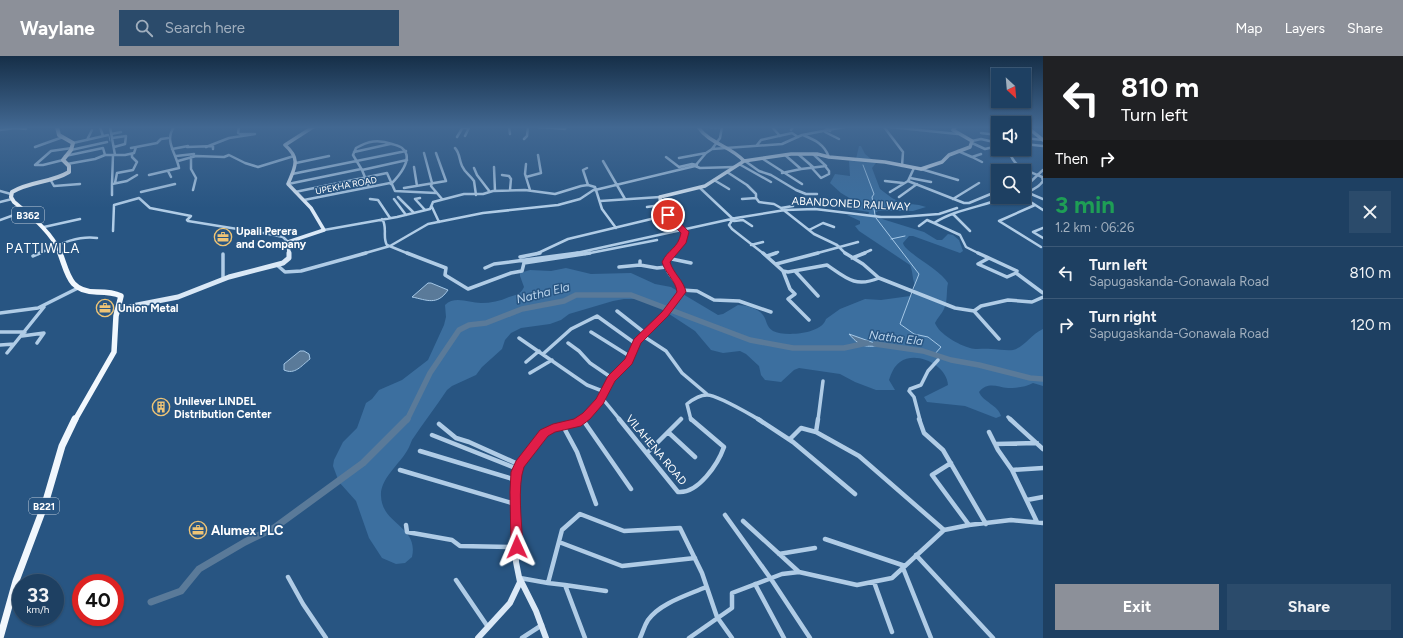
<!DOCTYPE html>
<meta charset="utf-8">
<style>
body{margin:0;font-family:Figtree,sans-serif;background:#2b4b6b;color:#f1f3f6;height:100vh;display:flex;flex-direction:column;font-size:15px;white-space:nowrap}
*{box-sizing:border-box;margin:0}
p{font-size:13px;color:#a1afbe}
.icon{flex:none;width:22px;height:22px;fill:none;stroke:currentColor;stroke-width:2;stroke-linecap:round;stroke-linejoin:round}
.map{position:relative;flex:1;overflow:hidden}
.details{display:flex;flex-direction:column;background:#1e4062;width:360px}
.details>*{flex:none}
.hud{background:#202124;color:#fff;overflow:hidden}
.needle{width:26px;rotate:154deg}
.fabs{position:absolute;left:991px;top:12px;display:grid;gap:8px}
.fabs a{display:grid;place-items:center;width:40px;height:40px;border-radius:0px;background:#1e4062;box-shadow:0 1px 3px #0004,0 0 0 1px #3c5977;font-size:20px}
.speed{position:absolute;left:12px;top:518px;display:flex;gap:8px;font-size:20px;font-weight:700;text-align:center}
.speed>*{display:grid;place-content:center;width:52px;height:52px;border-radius:50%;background:#1e4062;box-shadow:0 1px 3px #0004,0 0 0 1px #3c5977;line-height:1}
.speed small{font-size:10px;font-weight:400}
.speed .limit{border:6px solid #d22;background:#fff;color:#111}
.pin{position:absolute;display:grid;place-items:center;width:34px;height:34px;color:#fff;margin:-17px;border:2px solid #fff;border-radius:50%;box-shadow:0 1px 4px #0007}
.me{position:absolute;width:44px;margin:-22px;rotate:359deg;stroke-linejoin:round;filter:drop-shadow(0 0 3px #0008)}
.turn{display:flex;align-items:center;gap:14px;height:84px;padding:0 12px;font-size:18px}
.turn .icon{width:52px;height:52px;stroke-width:2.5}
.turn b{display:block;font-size:28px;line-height:34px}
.then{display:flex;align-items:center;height:38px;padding:0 12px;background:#0003;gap:8px;font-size:15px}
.round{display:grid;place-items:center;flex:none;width:42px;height:42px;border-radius:0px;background:#2b4b6b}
.overview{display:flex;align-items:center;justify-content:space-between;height:68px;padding:0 12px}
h1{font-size:24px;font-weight:700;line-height:30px;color:#1e9e55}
.primary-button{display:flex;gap:8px;margin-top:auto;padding:8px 12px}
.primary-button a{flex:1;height:46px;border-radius:0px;background:#8c9099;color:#fff;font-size:16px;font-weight:700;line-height:46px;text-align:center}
.primary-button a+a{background:#2b4b6b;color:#f1f3f6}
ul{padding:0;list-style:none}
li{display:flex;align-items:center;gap:12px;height:52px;padding:0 12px;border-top:1px solid #3c5977}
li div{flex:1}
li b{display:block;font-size:15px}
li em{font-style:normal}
header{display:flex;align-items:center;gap:24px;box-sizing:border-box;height:56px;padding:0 20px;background:#8c9099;color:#fff}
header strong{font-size:19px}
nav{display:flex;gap:22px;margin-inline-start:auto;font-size:14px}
.search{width:280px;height:36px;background:#2b4b6b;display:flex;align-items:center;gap:10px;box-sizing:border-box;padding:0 14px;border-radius:0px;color:#a1afbe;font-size:15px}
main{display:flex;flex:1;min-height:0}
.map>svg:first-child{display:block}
.green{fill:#3c6f9f}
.water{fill:#5a7a99;stroke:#a5c8e7}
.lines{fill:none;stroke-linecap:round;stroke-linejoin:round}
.stream{stroke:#a5c8e7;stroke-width:1}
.river-far1{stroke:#5a7a99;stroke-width:5.5}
.river{stroke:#5a7a99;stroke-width:7}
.street-far2{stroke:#b0cce6;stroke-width:2.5}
.street-far1{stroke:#b0cce6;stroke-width:3.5}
.street{stroke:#b0cce6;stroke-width:4.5}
.secondary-far2{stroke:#dae8f6;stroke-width:3.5}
.secondary-far1{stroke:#dae8f6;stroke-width:5}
.secondary{stroke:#dae8f6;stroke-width:6}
.primary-far2{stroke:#f1f7fd;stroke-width:4}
.primary-far1{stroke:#f1f7fd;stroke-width:5.5}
.primary{stroke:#f1f7fd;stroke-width:7}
.route{fill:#e11d48;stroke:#92132f}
.labels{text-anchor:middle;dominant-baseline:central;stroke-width:3;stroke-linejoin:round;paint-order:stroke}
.far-street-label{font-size:9px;fill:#fff;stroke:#285582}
.shield{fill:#285582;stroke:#beccda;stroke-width:1}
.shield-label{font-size:10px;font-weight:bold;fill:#fff}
.street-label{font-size:11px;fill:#fff;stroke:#285582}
.poi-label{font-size:11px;font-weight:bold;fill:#fff;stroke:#285582;text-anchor:start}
.water-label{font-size:12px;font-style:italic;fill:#bcd6ee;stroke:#285582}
.quarter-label{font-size:13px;letter-spacing:1px;fill:#fff;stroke:#285582}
.near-poi-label{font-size:13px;font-weight:bold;fill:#fff;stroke:#285582;text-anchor:start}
</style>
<header>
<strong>Waylane</strong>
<div class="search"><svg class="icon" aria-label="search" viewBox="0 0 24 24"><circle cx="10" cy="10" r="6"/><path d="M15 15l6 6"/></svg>Search here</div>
<nav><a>Map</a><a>Layers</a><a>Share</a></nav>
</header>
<main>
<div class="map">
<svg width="1043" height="582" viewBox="0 0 1043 582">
<rect width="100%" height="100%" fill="#285582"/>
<!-- green -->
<path class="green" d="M859,90H861L865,98L876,107L872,112L880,133L892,142L902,147L919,149L926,151L913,155H878L875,157L879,162L924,176L937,184H942L948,178L953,179L959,184L963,195L960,197L913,180H909L903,187C904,196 940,213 948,227C946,236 948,244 944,253C942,258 937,262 935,267C939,278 959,289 970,292C976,294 984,292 991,293C999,293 1006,295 1013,294C1026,290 1030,279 1043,273V330L1033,327C1026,331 1016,332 1008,332C997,331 988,325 979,336C983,346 998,349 1001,360L996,362L965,350L927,346L924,341L948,329C947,309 916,294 900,306C894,310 891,318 889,324L895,334H876L855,326L840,318L799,312L794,314L781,326L765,324L761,319L759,310L746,298L740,295L723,297L711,294L695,275L657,250L636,243H624L613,245L569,258L561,264L550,268L521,272L511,277L505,284L502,293L482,311L476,319L452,330L447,334C436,351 423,367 412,384C410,389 408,394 405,398C397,410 380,424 381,440C382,469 419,470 412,501L405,507L396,508L382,502L369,482L356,445L339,426L333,410L334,404L343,386L357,372L366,347L372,343L379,334L402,324L428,304L444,269L446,261L445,249C455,239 469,247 481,247C491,247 500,245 509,241C516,239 521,238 524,231L520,220V217L530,214L551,215L566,212L591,218L631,217L655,228L671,231L718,259L723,258L738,249C745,249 758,252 763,259C767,264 766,271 773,275C785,281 822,278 826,263L840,253L865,243L881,244L910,240L913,238L915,229C912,222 913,216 910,209L859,175L855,170L860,168V165L847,159L868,160L869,156L850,153L847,151L851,143L841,137L830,127L835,118L850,120L849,105L856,103Z"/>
<!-- water -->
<path class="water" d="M428,227H431L448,234C437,250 427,244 412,241Z
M849,278L883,290C865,290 862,293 849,278Z
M300,295H304L309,298L310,303C301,310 295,319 284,314V308Z"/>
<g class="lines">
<!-- stream -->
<path class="stream" d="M109,80L110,85
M863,109L874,138L872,141L875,159
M876,162L919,218L913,233
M891,183L905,180
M912,236L900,268L914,278L928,281L941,291L934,299"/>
<!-- river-far1 -->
<path class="river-far1" d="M875,288L923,295L951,304L979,309L1030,322L1043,323
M407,364L430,317L459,274L469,269L486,267L522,253L564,245L576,239H631L750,284L793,292H844L867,287"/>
<!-- river -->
<path class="river" d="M151,546L181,535L199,513L245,486L274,472L363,407L407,363"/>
<!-- street-far2 -->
<path class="street-far2" d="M100,71L103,80
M110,71L115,99
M509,71L510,78
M539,71L565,73
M709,71H722
M772,71L780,80
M826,71L830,75
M884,71L903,96L902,110
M890,71L958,78
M462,72H469L465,80
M0,74L15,72L26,73
M791,74L793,71
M825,76L839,83
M981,77L998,79
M111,78L121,76
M803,79C815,84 824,88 829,101
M457,81L463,71
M112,82L126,80L125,88L114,91
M1024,82L1043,84
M524,83L527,80L528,71
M87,84L92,74
M972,85L981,83L998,87
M73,87L108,79
M972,87L985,93L998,90
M1024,88L1043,90
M757,89L761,84L792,77L798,81
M35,91L63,81
M187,91L213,90V93
M206,91L229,82L255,78H240L238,77L239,71
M131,92L157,87L161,83L168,82
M455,92C460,97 459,104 462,110C465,117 470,119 474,125L476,139
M172,93L188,90
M712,93L720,82L722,71
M1008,93C1015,113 1024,113 1042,121L1043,125C1037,134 1032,132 1026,138V143L1043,154
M71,94L107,86
M958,95L972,101L981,98
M354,96L390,88
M424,97L432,127L431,130L442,143
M798,98L813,111
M113,99L112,128L127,125L137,119
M785,99L801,113L826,110L813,98
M65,100L103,92L105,99
M176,100L194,98
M191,101V113L196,122L193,134
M666,101L679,111L692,108L697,109
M972,101L982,106
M679,102L706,97
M763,103L802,128
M63,104L43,109H35L51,95L72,92
M178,105L196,100L224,101L229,99L245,107L258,111L294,100
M603,105L625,143
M745,105L759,115L771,119L796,134L806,138H817
M296,107L329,100
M67,108L95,103L105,99H125L134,97L136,91
M526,108L525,118L530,134
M739,108L771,126
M695,110L706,97L712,93L782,88L802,79L844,71
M414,111L417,130
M494,111L495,135
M811,111L821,122L829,118V115L825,110
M474,112L477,119L490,136
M587,112L583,114L588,129
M914,112L908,125L964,147H969L998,135
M921,113L958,124
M362,114L407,104
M168,115L171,121
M727,116L747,129L756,138V142L759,146L774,148L781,152L814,178L837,189L846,198
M782,117L801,113
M292,118L406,95
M149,119L179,112C176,97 164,85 174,71
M502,119L509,120L511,123L510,134
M526,121L541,117L538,99
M910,122L931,126
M50,123L54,130L80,128
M714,124L729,133
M885,125L903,127
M115,127L117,117L133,114L137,106L132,101V98
M112,128V139
M288,128L361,113
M369,131L362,114L353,99L356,92C368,85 378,83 392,88C395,89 401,90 403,93C414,103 398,121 391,128
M699,131L733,163L729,169L732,173L764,198
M404,132L446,125L436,97
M1024,132L1043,114
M595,134L695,110L700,112L734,111
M0,135L11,138
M1024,135L1043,143
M141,136L175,128
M295,136L387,117L395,135L436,137
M890,136L908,125
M398,141L413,156
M899,141L917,128
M420,142L415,143L425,154
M370,143L378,144L390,162
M394,143L406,159
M742,143L756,142
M953,143L979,127
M304,144L390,127
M600,145L660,141
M0,146L12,143
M1035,149L999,165L1041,191
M432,151L439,166
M647,151L661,149
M781,152L793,150
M953,158L970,175
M382,163C388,171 382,181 387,189L409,198
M0,164L25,155
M734,165L743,164L752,170
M919,170L927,164L934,167
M44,171L80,163
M1043,172L1033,176L1043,182
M324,174L397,161L430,153L433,146L464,138H483L493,135L525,134L555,138L581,130L588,129L595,131L602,153L616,172
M809,174L823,167L834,171
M113,175L114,149L139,142L150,152L191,160L187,164L188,165L269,178L283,181L288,186
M751,189L763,186
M38,198C56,190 76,179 97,182
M362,198L390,190L428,168L483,157L558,149L580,143L595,133
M536,198L568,183L668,159
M572,198L736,162L785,154L815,153L881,161H900L939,158L957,152
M585,198L657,184
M773,198L778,196
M814,198L858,186
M862,198L871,194
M980,198L966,191L960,179L934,167C956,153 982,151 1006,141"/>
<!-- street-far1 -->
<path class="street-far1" d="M407,197L446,212L445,219L468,233L511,217L522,215L524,207L590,197
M763,197L783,215L788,216L827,209C846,222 855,232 879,222
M845,197L863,208L879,222L955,252L974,255L981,250L1008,244L1032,246L1043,241
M978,197L1017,215L1016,217L1043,237
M223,198V223
M33,200L40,197
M767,200L776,197
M520,201L540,197
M667,202L691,207
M852,202L865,197
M989,202L978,208L1007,221L1016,217
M640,205V209L657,212L667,211
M776,208L818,197
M277,209L285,216L301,215L366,197
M619,211L640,209
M485,212L494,208L578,197
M783,215L790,233L795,238L788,243L809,264
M795,215L818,240
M682,234L697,235L714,244L739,245L771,256
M617,255L645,277
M974,255L999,283
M0,257L38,252L78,232
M0,276H25
M591,276L631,301
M22,280L44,277L37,287
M643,280L666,295L682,317L708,339
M519,282L587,329L605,336
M568,287L579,295L590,307L612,322
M0,289L14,288
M7,297L44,251
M543,298L571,273L597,260L636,288
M526,306L539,295
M530,317L552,304
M602,342L620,364
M1008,361L1011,364
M691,364L687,348C692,344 699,339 707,339C718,339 749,358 760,364
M818,364L823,325
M920,364L914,341L909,335L910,333L921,329L928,315L938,304"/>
<!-- street -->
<path class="street" d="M619,363L678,436C698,438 718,408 724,391L691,363
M758,363L793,386L855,438
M919,363L924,377L943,394L986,468
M1010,363L1043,393
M583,364L631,433
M439,368L456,382L469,386L520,409
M563,370L577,396L596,448
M668,376L695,401
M816,376L818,363
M989,376L998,394L1012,414L1037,466
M432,379L518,413
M790,383L801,372L816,376L859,400L944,474
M995,388L1037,387
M420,395L516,424
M647,397L681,363
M951,407L932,419L969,469
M400,414L515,448
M1012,414L1043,412
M1027,444L1043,441
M725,459L771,523L810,582
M743,465L799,516
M406,469L407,476L452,484L460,490L517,491
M825,483L905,510
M559,486L622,510L695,502
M779,498L815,492
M916,499L993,582
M903,512L931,582
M288,521L303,548L326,582
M520,522L548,527L562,474L580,458L624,475L680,472L702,517L717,561L732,582
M456,524L488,571
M874,526L892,576
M548,527L565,529L585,582
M755,528L784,582
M565,529L606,535
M522,582L542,569
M640,582C643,576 644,570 648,564C660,547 688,539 706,531
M689,582L732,552V537L782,518L799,516L857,529L892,522L944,474L969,469L1011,464L1043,467"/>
<!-- secondary-far2 -->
<path class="secondary-far2" d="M698,71C710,88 731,90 744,105
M1027,71L1043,84
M289,198L288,186L324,174L311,152L288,128C295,111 301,103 285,89L313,71
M670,198L682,187L685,176L661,151L660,141L705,130L744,105L791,98H817L829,101L885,106L921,113L942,106L949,99L970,91L972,85L953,74L955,71"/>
<!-- secondary-far1 -->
<path class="secondary-far1" d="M117,255L137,249L178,241L229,221L283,207L289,202V197
M581,364L587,360L600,345L612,322L629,305L638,285L665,258L682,236C679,222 656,212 672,197"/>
<!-- secondary -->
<path class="secondary" d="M520,523L536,555L546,582
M478,582L510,547L520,526L516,506L515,448L516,419L519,411L544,377L553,373L577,367L583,363"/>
<!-- primary-far2 -->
<path class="primary-far2" d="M57,71L59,79L73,87L71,94L63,104L69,110V116C51,127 30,125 12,136L11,141L14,146C32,161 51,175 61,198"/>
<!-- primary-far1 -->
<path class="primary-far1" d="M60,197C68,218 69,236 97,236C105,236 113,236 121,240L116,260L114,296L75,364"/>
<!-- primary -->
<path class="primary" d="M0,582L16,525L45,448L62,390L75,363"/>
</g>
<!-- sky -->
<linearGradient id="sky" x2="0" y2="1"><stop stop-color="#162f48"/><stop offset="0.47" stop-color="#426892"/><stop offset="1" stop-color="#426892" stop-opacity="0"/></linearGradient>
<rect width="1043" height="152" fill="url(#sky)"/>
<!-- route -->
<path class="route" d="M665,157H671L689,176L686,187L670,206C673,217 684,225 686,236L668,260L641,287L632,308L615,325L603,348L590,363L581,370L555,376L548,380L524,411C517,430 522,469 523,491L521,495L517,497L512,495L511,491L510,436L511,416L516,405L540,374L553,368L574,363L583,357L596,343L608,320L625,303L634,283L662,256L677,236C676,225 665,217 662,206C668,193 678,193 681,177L665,160Z"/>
<!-- icons -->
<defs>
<symbol id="office-ring" viewBox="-11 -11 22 22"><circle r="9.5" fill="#285582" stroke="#eec476" stroke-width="1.5"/><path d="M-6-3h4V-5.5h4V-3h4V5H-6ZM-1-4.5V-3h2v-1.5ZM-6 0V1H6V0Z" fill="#eec476"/></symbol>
<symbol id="building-ring" viewBox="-11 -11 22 22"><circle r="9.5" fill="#285582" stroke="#eec476" stroke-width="1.5"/><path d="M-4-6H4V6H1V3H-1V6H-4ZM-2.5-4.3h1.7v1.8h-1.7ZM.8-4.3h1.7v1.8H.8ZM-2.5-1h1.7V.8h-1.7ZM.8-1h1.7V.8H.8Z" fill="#eec476"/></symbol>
</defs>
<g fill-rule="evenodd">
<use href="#office-ring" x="213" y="171" width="20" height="20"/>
<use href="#office-ring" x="95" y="242" width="20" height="20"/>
<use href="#building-ring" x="151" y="341" width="20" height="20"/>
<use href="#office-ring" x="188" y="464" width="20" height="20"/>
</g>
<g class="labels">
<!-- far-street labels -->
<g class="far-street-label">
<text transform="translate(346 129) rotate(-11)">UPEKHA ROAD</text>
</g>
<!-- shield labels -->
<g class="shield">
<rect x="12" y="151" width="32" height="16" rx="3"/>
<rect x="29" y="442" width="30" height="16" rx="3"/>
</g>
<g class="shield-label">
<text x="28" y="159">B362</text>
<text x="44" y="450">B221</text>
</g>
<!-- street labels -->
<g class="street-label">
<text transform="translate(851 148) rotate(3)">ABANDONED RAILWAY</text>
<text transform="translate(656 394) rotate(50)">VILAHENA ROAD</text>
</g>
<!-- poi labels -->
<g class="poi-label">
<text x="236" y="175">Upali Perera<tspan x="236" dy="13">and Company</tspan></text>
<text x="118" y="252">Union Metal</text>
<text x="174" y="345">Unilever LINDEL<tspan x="174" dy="13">Distribution Center</tspan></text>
</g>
<!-- water labels -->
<g class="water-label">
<text transform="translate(543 237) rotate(-14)">Natha Ela</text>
<text transform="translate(896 282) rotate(7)">Natha Ela</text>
</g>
<!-- quarter labels -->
<g class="quarter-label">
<text x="43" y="192">PATTIWILA</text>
</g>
<!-- near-poi labels -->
<g class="near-poi-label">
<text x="211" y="474">Alumex PLC</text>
</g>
</g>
</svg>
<div class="fabs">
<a><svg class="needle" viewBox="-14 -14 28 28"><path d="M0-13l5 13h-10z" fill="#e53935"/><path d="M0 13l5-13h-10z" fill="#a1afbe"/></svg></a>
<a><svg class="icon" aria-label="sound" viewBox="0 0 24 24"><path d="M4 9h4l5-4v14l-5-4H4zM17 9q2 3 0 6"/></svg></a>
<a><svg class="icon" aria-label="search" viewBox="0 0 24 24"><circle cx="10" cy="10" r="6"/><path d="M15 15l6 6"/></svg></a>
</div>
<div class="speed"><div>33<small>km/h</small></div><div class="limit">40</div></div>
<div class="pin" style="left:668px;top:159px;background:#d93025"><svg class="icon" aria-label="arrive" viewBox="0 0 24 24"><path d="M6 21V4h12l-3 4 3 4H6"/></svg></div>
<svg class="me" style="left:517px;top:491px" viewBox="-20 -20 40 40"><path d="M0-17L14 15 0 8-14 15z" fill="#e11d48" stroke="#fff" stroke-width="4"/></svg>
</div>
<section class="details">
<div class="hud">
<div class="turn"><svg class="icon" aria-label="left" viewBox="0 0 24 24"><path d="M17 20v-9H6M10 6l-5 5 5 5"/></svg><div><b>810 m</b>Turn left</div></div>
<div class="then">Then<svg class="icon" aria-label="right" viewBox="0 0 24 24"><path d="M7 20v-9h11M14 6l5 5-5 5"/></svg></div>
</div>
<div class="overview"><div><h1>3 min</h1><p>1.2 km · 06:26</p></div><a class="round"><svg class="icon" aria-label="close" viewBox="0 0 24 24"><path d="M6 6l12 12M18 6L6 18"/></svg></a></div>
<ul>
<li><svg class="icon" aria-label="left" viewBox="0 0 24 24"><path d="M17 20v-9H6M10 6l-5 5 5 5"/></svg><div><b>Turn left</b><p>Sapugaskanda-Gonawala Road</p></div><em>810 m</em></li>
<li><svg class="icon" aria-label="right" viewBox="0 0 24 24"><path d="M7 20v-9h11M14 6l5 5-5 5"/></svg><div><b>Turn right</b><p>Sapugaskanda-Gonawala Road</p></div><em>120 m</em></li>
</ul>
<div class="primary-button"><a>Exit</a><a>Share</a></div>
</section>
</main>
